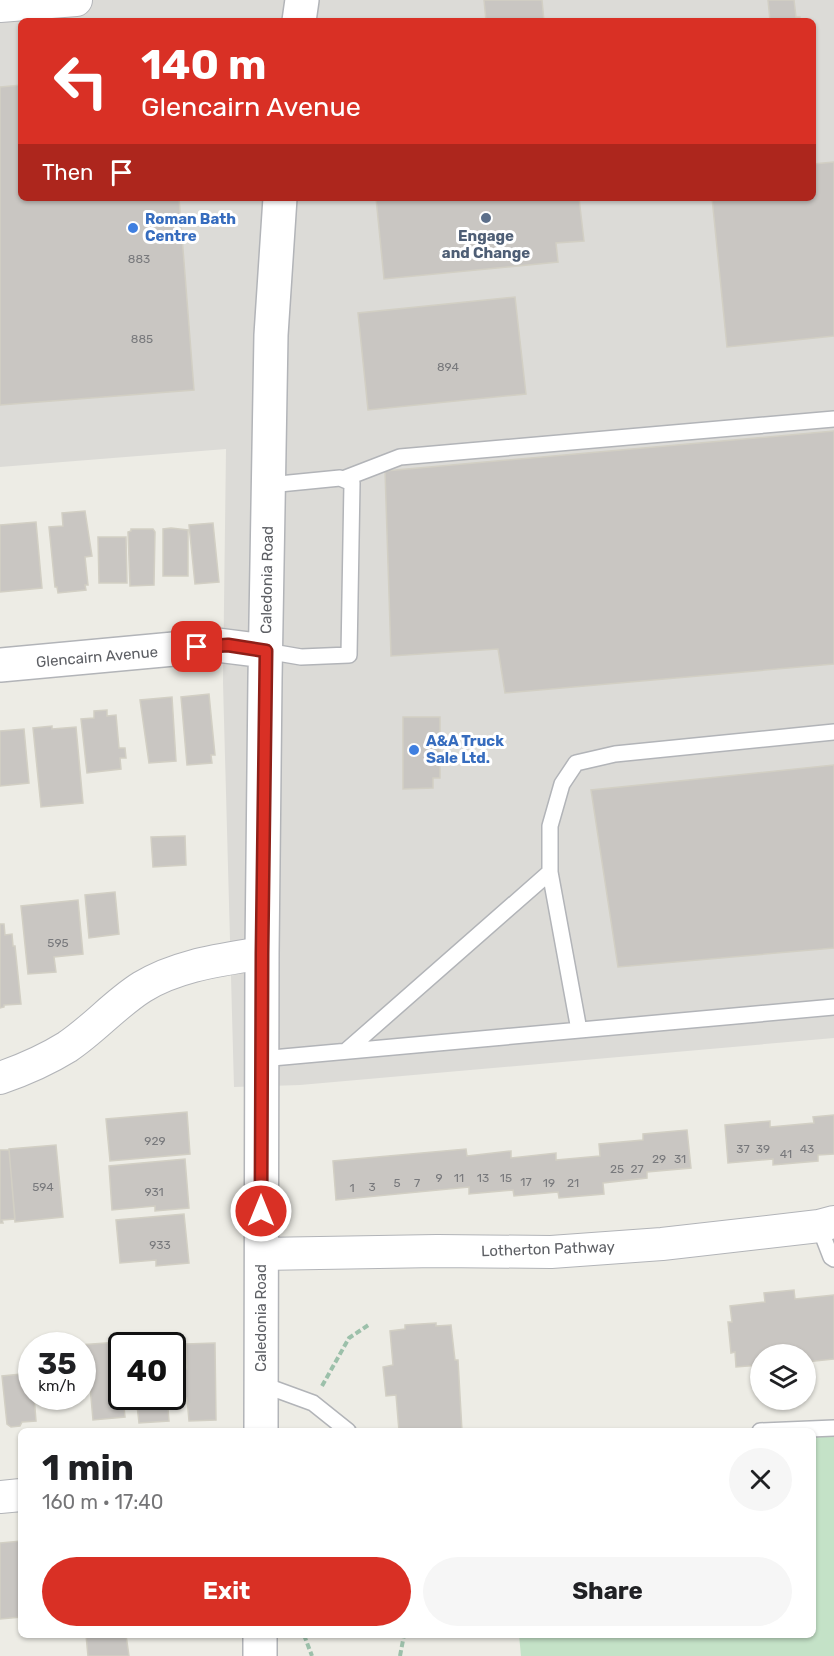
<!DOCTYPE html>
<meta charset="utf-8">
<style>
body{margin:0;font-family:Rubik,sans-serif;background:#f6f6f6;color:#202124;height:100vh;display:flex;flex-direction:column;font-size:22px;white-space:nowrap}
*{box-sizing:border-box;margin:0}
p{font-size:20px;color:#757577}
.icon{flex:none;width:33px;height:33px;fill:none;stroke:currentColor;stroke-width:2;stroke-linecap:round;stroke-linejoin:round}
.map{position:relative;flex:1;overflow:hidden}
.side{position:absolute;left:18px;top:1428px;width:798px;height:210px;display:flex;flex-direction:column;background:#fff;border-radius:9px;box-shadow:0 2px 4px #0004}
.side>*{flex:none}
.hud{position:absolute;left:18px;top:18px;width:798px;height:183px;border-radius:9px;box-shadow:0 2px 4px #0004;background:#d93025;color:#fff;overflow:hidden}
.buttons{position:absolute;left:750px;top:1344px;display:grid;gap:12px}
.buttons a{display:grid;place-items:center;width:66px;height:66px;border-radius:50%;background:#fff;box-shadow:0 2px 4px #0004;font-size:30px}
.speed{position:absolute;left:18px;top:1332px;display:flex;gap:12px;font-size:30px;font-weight:700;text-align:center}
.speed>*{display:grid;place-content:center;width:78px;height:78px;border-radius:50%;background:#fff;box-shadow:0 2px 4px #0004;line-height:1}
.speed small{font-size:15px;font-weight:400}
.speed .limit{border:3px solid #111;border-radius:9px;background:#fff;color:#111}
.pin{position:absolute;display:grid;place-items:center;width:51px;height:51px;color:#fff;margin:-26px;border-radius:12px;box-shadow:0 3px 9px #0006}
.me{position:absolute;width:66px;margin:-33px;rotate:0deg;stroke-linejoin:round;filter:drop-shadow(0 0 4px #0008)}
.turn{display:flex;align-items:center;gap:21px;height:126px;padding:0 24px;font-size:27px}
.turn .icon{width:78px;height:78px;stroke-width:2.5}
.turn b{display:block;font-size:42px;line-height:51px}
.then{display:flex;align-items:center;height:57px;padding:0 24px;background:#0003;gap:12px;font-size:22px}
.round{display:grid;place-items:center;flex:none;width:63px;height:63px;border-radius:32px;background:#f6f6f6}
.overview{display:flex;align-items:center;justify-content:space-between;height:102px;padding:0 24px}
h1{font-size:36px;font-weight:700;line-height:45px}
.cta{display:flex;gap:12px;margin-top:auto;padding:12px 24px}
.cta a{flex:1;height:69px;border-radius:36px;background:#d93025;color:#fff;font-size:24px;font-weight:700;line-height:69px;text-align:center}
.cta a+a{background:#f6f6f6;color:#202124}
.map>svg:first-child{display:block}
.industrial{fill:#dcdbd7;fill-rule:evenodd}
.green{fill:#c4e2c7}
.building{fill:#c9c6c2;stroke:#d2cfc4;stroke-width:1.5}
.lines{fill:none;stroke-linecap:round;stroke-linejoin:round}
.service-casing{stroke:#b2b4b8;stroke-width:18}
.minor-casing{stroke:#b2b4b8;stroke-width:34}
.tertiary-casing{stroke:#b2b4b8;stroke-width:36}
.path{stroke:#9cc0aa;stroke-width:4;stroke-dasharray:6 3;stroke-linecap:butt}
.service{stroke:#fff;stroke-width:15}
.minor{stroke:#fff;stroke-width:32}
.tertiary{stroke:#fff;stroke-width:33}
.route-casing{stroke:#8d1f18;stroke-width:15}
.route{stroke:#d93025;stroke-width:10}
.service-dot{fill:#5c6f8a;stroke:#fff;stroke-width:2}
.shop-dot{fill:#3f7fe0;stroke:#fff;stroke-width:2}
.labels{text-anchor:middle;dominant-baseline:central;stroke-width:6;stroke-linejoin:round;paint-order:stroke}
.number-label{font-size:12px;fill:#78797c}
.shop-label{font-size:15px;font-weight:bold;fill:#366cbe;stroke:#fff;text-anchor:start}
.service-label{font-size:15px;font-weight:bold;fill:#4e5e75;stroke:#fff}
.street-label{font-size:15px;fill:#5d5f64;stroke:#fff}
</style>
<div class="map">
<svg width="834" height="1656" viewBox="0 0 834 1656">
<rect width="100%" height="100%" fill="#edece5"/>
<!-- industrial -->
<path class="industrial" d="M0,0H834V1038L300,1085L234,1087L223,683L226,449L0,467ZM21,21H813V198H21Z"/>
<!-- green -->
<path class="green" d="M834,1426V1656H521L519,1635H813V1431Z"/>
<!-- building -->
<path class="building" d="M484,0H542L544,21H486Z
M768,0H794L796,17H800V21H770Z
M21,85V198H179L194,390L0,405V87Z
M834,162V336L727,347L712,198H813V164Z
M376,198H579L584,241L556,243L558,262L384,279Z
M515,297L526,394L368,410L358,313Z
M834,431V664L505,693L498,649L391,656L385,471Z
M85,511L92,556L85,557L88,585H85L86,590L58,593L57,587H55L49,527L63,526L62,513Z
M36,522L42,588L0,592V525Z
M213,523L219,582L195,584L189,525Z
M171,528L188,530V576H163V529Z
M131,529H153L155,532L154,585L130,586L128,532L131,531Z
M98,537H126L127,583H99Z
M209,694L215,755H211L212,763L187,765L181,697Z
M172,697L176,761L149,763L140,700Z
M107,710V716L116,715L119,748H125L126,758H120L121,769L87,773L81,719L94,718V711Z
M403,717H440V778H433V788L403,789Z
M52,726V729L76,727L83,803L41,807L33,728Z
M24,729L29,783L0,786V731Z
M834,765V948L618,967L591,790Z
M185,836L186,865L153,867L151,837Z
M115,892L119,934L89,938L85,895Z
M78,900L83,954L54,957L56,972L28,974L21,906Z
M0,924H4L5,935L12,934L13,946H15L21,1004L4,1005V1007L0,1008Z
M187,1112L190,1154L110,1161L106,1119Z
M834,1115V1154L818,1155V1161L773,1165V1159L728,1163L725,1125L770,1121V1127L814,1123L813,1117Z
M687,1130L691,1168L647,1172V1178L603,1183L604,1194L559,1198L558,1192L514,1196L513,1190L469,1194V1187L336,1200L333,1161L466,1149L467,1156L511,1151V1158L556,1153V1160L600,1156L599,1144L643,1140V1134Z
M56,1145L63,1217L15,1222L9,1149Z
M0,1150H9L15,1219L2,1220L3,1223H0Z
M185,1159L189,1208L155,1211V1206L112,1210L109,1166Z
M184,1214L189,1263L156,1266V1260L120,1263L116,1220Z
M794,1290L795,1299L834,1295V1359L806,1362V1354H760V1365L736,1367L735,1352L731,1353L728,1322H732L730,1306L765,1302L764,1293Z
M436,1323V1326L451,1325L455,1360H458L462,1431H399L396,1395L386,1396L383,1367L393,1365L390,1331L405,1329V1325Z
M119,1342L122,1396H123L125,1417L93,1420L90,1386L82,1387V1346L78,1345Z
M215,1343L216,1420L189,1421L187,1398H174L173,1369H187L186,1344Z
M31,1373L32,1396H34L36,1421L22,1422L20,1426L11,1427L7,1424L2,1376Z
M136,1396H167L169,1421L139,1423Z
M21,1541V1617L0,1619V1543Z
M86,1635H126L129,1656H88Z"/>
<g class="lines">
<defs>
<path id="service" d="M343,479L400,457L834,419
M266,651L301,657L349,655L352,483L340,478L269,485
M550,872L579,1030
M346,1051L550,872V826L562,784L576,763L615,754L834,732
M261,1059L834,1007
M819,1226L831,1257L834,1259
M261,1384L313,1403L348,1431
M760,1431L834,1428"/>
<path id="minor" d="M0,6L76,0
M0,1078C23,1070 46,1060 67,1047C94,1029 115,1004 142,987C178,965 221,960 262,953
M261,1254L437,1251L551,1252L662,1244L819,1226L834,1222
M0,1497L21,1495"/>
<path id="tertiary" d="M299,21L302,0
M0,665L217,645L266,651
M261,1431L262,953L265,679L271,335L280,198
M260,1656V1635"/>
</defs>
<!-- service casing -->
<use href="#service" class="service-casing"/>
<!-- minor casing -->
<use href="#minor" class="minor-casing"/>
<!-- tertiary casing -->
<use href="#tertiary" class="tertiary-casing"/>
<!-- path -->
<path class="path" d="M322,1386L349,1338L370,1324
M304,1635L312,1656
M400,1656L404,1635"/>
<!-- service -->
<use href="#service" class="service"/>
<!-- minor -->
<use href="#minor" class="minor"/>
<!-- tertiary -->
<use href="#tertiary" class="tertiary"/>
</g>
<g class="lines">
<defs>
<path id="route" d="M197,647L228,645L266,651L262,953L261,1211"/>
</defs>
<!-- route casing -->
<use href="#route" class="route-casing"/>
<!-- route -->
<use href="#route" class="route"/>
</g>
<!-- markers -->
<circle class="service-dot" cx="486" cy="218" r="6"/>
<g class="shop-dot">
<circle cx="133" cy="228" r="6"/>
<circle cx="414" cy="750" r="6"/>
</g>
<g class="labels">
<!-- number labels -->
<g class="number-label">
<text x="139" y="259">883</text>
<text x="142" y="339">885</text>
<text x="448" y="367">894</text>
<text x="58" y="943">595</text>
<text x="155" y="1141">929</text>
<text x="743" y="1149">37</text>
<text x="763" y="1149">39</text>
<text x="807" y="1149">43</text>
<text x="786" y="1154">41</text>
<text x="659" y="1159">29</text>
<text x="680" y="1159">31</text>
<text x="617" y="1169">25</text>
<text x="637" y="1169">27</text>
<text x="439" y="1178">9</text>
<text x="459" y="1178">11</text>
<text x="483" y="1178">13</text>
<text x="506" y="1178">15</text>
<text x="526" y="1182">17</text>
<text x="397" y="1183">5</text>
<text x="417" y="1183">7</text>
<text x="549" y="1183">19</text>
<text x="573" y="1183">21</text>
<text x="43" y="1187">594</text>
<text x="372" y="1187">3</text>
<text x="352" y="1188">1</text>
<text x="154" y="1192">931</text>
<text x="160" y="1245">933</text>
</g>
<!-- shop labels -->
<g class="shop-label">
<text x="145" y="219">Roman Bath<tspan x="145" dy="17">Centre</tspan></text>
<text x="426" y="741">A&amp;A Truck<tspan x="426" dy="17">Sale Ltd.</tspan></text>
</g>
<!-- service labels -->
<g class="service-label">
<text x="486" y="236">Engage<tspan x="486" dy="17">and Change</tspan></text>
</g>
<!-- street labels -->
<g class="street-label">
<text transform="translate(267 580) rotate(-89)">Caledonia Road</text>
<text transform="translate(97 657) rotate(-5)">Glencairn Avenue</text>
<text transform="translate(548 1249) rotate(-2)">Lotherton Pathway</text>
<text transform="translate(261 1318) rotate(-90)">Caledonia Road</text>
</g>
</g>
</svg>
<div class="buttons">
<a><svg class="icon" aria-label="layers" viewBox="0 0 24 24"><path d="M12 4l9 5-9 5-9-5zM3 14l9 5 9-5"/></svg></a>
</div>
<div class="speed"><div>35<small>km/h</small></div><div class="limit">40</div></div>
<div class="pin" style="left:197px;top:647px;background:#d93025"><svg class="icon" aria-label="arrive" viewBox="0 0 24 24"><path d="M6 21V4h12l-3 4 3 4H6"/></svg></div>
<svg class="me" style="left:261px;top:1211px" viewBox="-20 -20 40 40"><circle r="17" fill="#d93025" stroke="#fff" stroke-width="3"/><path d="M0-11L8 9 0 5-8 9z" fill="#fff"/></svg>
<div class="hud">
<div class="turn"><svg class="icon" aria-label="left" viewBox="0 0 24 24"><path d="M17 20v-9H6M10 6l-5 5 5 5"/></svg><div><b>140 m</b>Glencairn Avenue</div></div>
<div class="then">Then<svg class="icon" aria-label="arrive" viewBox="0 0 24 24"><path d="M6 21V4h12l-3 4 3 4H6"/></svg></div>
</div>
<section class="side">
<div class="overview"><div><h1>1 min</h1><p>160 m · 17:40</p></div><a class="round"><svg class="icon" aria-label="close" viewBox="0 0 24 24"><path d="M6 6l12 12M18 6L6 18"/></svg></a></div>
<div class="cta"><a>Exit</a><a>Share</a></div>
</section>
</div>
